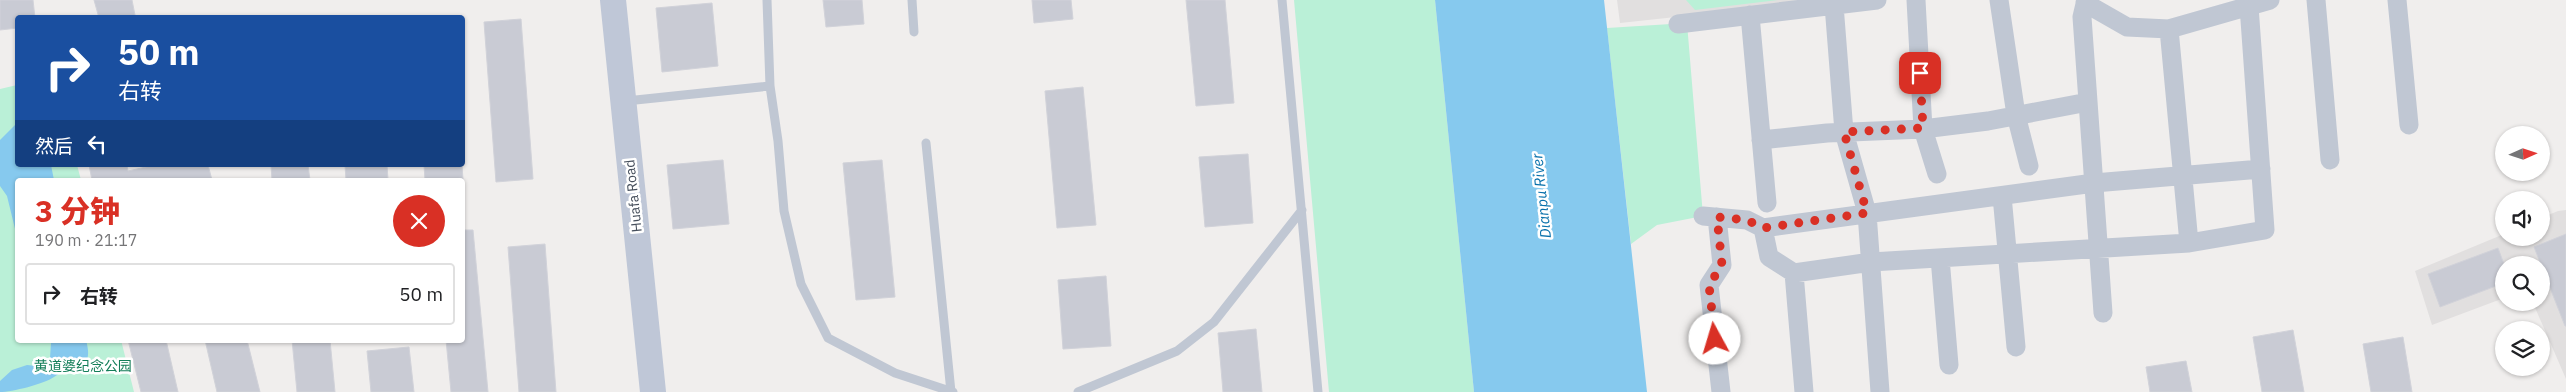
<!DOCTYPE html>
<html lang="zh">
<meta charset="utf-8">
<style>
body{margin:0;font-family:"IBM Plex Sans","Noto Sans SC",sans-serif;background:#f2f2f2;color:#202124;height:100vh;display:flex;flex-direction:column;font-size:19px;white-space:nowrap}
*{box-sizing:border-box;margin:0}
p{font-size:16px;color:#757577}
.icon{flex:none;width:28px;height:28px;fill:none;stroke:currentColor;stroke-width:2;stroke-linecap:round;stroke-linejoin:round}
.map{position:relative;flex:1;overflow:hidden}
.drawer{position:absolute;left:15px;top:178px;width:450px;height:165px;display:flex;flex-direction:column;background:#fff;border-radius:5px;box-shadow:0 1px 4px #0004}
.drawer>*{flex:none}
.top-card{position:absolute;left:15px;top:15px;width:450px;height:152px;border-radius:5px;box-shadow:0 1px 4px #0004;background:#1a4fa0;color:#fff;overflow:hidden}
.needle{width:32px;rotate:87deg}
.tools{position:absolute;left:2495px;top:126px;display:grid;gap:10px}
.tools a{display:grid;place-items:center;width:55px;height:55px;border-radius:50%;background:#fff;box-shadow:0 1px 4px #0004;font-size:25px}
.pin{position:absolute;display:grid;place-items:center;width:42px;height:42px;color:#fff;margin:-21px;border-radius:10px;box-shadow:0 2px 8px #0006}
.me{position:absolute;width:55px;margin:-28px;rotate:354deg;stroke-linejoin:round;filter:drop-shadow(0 0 4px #0008)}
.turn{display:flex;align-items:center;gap:18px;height:105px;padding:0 20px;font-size:22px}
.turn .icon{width:65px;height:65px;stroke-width:2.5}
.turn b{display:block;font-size:35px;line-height:42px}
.then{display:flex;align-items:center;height:48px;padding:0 20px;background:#0003;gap:10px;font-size:19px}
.round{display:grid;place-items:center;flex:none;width:52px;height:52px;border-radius:26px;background:#f2f2f2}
.overview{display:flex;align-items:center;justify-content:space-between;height:85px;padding:0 20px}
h1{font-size:30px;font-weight:800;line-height:38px;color:#d93025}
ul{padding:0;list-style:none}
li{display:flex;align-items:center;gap:15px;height:62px;margin:0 10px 8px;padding:0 10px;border:2px solid #e0e0e0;border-radius:5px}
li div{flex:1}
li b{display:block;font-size:19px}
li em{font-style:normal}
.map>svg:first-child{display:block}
.education{fill:#e1dfdf}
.green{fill:#baf0d7}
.water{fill:#86c9ee}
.building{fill:#c9cbd4;stroke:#d1d2d9}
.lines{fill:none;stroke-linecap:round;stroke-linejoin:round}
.lane{stroke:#c0c7d3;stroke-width:9}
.street{stroke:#c0c7d3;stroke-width:19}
.secondary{stroke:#bfc7d7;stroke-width:26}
.route{stroke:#d93025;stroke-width:9;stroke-dasharray:0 16.2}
.labels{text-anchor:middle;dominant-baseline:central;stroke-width:5;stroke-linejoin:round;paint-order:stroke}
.street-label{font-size:14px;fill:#454e5b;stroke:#fff}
.park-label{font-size:14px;fill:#147e59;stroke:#fff}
.water-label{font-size:15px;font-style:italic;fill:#0971ab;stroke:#fff}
</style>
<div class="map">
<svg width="2566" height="392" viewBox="0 0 2566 392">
<rect width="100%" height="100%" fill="#f0eeed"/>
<!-- education -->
<path class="education" d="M1617,0H1832L1620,23Z
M2566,210V379L2533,303L2541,302V265H2504V298L2432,325L2415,271L2504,234V238H2541V218L2558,211Z"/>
<!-- green -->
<path class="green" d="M1294,0H1435L1474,392H1329Z
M1686,0H1778L1695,10Z
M1687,23L1703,216L1657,225L1631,244L1607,28Z
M17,85L18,165H77L81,180H18V340H121L134,392H0V89Z"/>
<!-- water -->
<path class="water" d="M1435,0H1604L1647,392H1474Z
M17,123L18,165H51L54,180H18L17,237L7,196L0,186V140Z
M49,340H86C90,355 89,362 77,373L71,367C62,369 61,373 54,377C44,384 12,392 0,392V381L12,370L27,365L37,366L50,358L51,343Z"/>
<!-- building -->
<path class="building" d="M0,0H33L35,18H18V28L0,30Z
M94,0H132L135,15L123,18H99Z
M823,0H862L864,24L826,27Z
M1032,0H1071L1073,19L1034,23Z
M1186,0H1225L1234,103L1196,106Z
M712,3L718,66L662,72L656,8Z
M521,19L533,179L496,182L484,22Z
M1083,87L1096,225L1057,228L1045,91Z
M1248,154L1253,223L1205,227L1199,157Z
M723,160L729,224L673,229L667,165Z
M882,160L895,297L856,300L843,163Z
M89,165H127L128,171L155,165H208L212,180H92Z
M271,165H308L310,180H272Z
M345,165H387L388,180H346Z
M424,165H462L463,180H425Z
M462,230H473L488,392H451L446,340H462Z
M2566,234V326H2565L2534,247Z
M545,244L556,392H519L508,247Z
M2498,248L2504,264V283L2440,307L2428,274Z
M1106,276L1111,346L1063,349L1058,280Z
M1256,329L1262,392H1223L1218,333Z
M2293,330L2304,392H2262L2253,337Z
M2403,337L2412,392H2371L2363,344Z
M128,340H166L178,392H141Z
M205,340H247L260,392H217Z
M292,340H330L335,392H297Z
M409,347L414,392H371L367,351Z
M2186,361L2192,392H2150L2146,367Z"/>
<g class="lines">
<!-- lane -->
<path class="lane" d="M767,0L770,86L778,141L784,211L801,284L828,338L895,373L953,392
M912,0L914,32
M1282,0L1318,392
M626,101L770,86
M926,143L951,392
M1078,392L1177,351L1214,322L1302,210"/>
<!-- street -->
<path class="street" d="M1916,0L1923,129L1937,174
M1999,0L2016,115L2029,166
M2086,0L2082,17L2103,313
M2316,0L2330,160
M2397,0L2409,125
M2085,3L2127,27L2169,29L2270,0
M1834,5L1844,132L1867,213L1880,392
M1750,15L1767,203
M1678,24L1877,0
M2169,29L2189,243
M1761,140L1827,133L1923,129L1988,121L2088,102
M2002,196L2016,347
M1703,216L1747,220L1763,228L2094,183L2261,169
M1717,217L1722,265L1709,285L1721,392
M1763,228L1769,257L1794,273L1804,392
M1940,258L1949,365
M1794,273L1871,262L2189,243L2265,230L2249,6"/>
<!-- secondary -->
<path class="secondary" d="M613,0L653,392"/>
</g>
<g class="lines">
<!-- route -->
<path class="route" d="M1715,339L1709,285L1722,265L1717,217L1747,220L1763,228L1867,213L1844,132L1923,128L1920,73"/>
</g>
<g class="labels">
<!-- street labels -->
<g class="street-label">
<text transform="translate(633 196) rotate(-96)">Huafa Road</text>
</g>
<!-- park labels -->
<g class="park-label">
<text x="83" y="366">黄道婆纪念公园</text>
</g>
<!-- water labels -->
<g class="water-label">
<text transform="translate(1541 196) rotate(-96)">Dianpu River</text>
</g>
</g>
</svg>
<div class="tools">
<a><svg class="needle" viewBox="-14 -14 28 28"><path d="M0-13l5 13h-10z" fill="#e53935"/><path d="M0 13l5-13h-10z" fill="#757577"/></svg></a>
<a><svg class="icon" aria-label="sound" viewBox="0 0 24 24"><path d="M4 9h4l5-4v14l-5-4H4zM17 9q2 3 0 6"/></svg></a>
<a><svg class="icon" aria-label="search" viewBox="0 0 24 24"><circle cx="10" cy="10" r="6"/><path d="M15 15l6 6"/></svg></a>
<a><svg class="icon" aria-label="layers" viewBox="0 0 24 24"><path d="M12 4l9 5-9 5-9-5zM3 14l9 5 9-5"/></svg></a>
</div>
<div class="pin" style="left:1920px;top:73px;background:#d93025"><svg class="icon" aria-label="arrive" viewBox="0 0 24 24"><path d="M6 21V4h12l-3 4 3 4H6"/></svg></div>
<svg class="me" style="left:1715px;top:339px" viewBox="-20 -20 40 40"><circle r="19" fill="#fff"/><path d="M0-13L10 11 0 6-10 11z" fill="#d93025"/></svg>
<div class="top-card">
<div class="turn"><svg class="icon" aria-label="right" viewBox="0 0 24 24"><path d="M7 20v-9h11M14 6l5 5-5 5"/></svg><div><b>50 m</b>右转</div></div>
<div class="then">然后<svg class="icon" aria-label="left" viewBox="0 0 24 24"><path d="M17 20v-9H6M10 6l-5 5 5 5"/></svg></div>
</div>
<section class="drawer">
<div class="overview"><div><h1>3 分钟</h1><p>190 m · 21:17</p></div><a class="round" style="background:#d93025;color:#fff"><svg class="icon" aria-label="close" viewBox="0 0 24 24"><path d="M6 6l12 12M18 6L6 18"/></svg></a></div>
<ul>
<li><svg class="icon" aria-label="right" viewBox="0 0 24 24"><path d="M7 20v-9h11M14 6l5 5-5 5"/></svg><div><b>右转</b></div><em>50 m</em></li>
</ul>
</section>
</div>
